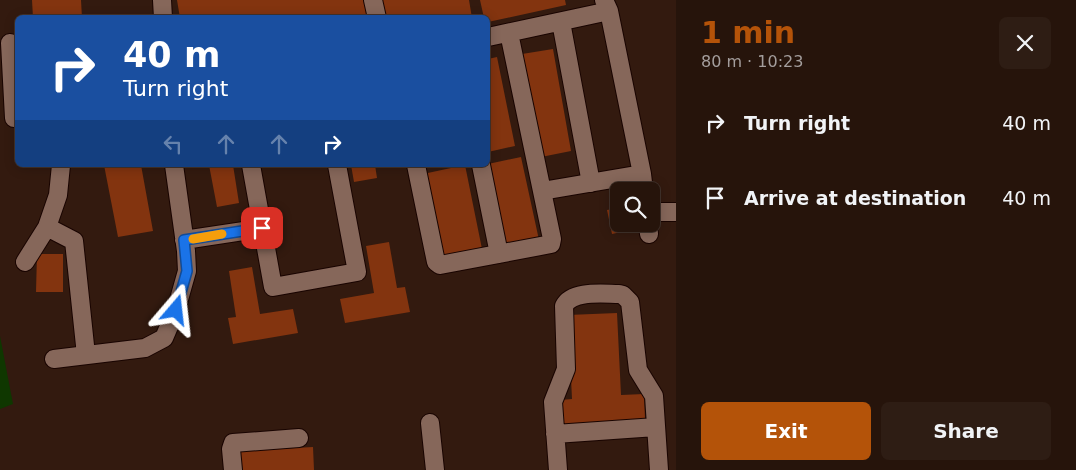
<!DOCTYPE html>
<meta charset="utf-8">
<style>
body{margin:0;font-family:"DejaVu Sans",sans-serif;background:#2e1d14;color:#f1f3f6;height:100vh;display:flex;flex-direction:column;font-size:19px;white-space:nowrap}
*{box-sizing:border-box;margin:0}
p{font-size:16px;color:#a49e9d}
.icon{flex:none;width:28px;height:28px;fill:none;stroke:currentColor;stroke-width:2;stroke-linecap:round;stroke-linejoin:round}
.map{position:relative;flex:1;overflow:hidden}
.drawer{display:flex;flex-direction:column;background:#26140b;width:400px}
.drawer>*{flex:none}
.banner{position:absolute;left:15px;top:15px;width:475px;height:152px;border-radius:8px;box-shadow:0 2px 12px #0003,0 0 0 1px #42332c;background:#1a4fa0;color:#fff;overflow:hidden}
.fabs{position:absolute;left:610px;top:182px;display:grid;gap:10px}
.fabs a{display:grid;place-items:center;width:50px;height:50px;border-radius:8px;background:#26140b;box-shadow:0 2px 12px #0003,0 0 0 1px #42332c;font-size:25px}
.pin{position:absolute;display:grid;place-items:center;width:42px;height:42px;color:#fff;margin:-21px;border-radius:10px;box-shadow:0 2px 8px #0006}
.me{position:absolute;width:55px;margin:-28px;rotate:17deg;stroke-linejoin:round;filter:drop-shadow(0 0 4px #0008)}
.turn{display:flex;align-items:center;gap:18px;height:105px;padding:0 25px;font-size:22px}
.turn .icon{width:65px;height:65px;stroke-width:2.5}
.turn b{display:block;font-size:35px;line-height:42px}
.lanes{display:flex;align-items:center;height:48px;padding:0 25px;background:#0003;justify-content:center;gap:25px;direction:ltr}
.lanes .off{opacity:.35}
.round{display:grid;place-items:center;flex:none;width:52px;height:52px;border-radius:8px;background:#2e1d14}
.headline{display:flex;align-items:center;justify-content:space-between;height:85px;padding:0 25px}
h1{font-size:30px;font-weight:600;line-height:38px;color:#b45309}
.cta{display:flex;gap:10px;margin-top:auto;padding:10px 25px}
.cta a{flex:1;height:58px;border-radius:8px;background:#b45309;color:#fff;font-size:20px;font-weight:600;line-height:58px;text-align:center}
.cta a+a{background:#2e1d14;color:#f1f3f6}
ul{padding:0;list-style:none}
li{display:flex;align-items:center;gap:15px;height:75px;padding:0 25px}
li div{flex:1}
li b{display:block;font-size:19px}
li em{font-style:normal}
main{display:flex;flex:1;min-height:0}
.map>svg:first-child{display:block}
.green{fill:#0f3700}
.building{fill:#83340f}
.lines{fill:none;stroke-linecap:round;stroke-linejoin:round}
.minor-casing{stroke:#190400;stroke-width:20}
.minor{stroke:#86675a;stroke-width:18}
.route-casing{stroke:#114b97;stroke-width:12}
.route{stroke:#1a73e8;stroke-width:9}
.slow{stroke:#f59e0b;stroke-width:9}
</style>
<main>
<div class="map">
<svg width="676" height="470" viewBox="0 0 676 470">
<rect width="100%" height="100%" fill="#331a0f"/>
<!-- green -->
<path class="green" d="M0,336L13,404L0,409Z"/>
<!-- building -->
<path class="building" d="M32,0H81L82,18H33Z
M177,0H367L370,18H180Z
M378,0H469L472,18H382Z
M480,0H565L566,5L488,22V18H484Z
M553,49L571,151L541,157L522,54Z
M497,57L515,146L488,152V59Z
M521,157L539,240L504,248L488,164Z
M104,165H141L153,231L118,237Z
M209,165H233L239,203L217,207Z
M351,165H375L377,178L354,182Z
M465,165L482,249L440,257L423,174Z
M619,208V224H638L639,228L612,234L607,210Z
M389,242L397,288L405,287L410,312L345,323L340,299L374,293L366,246Z
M37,254H63V292H36Z
M252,267L260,314L293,309L298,333L233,344L228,318L236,317L229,271Z
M617,313L621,395L644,394L645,419L561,425L560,400L572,399L568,315Z
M313,447L314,470H239L238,451Z"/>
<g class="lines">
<defs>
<path id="minor" d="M162,0L163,18
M373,0L377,18
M604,0L609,11L642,174L644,191
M561,22L591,183
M488,37L609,11
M10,43L14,118
M251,165L273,287L357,272L337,165
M416,165L436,262L440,265L551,244L552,239L509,33
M481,165L499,254
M542,191L642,174
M651,212H676
M648,224L649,234
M47,227L74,241L86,355
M184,240L263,228
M25,262L47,227L58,195L61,165
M54,359L145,348L164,338L176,310L187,271L186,251L174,165
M430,423L435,470
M555,434L656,427
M233,470L231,449L233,443L299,438
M558,470L553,402L566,369L564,306C572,290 603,294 619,294L623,295L630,302L638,370L654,396L659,470"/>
</defs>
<!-- minor casing -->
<use href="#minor" class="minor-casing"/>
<!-- minor -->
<use href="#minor" class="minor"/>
</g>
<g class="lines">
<defs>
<path id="route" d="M176,310L187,271L184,240L262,228"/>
</defs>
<!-- route casing -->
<use href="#route" class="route-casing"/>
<!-- route -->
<use href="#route" class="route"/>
<!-- slow -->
<path class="slow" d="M193,239L222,234"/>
</g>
</svg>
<div class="fabs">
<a><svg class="icon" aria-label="search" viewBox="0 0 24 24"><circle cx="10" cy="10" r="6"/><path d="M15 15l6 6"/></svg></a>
</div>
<div class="pin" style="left:262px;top:228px;background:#d93025"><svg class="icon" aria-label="arrive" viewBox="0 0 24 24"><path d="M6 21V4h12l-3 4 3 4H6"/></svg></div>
<svg class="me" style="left:176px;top:310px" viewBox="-20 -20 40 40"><path d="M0-17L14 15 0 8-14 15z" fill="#1a73e8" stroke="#fff" stroke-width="4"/></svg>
<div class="banner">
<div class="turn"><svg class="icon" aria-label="right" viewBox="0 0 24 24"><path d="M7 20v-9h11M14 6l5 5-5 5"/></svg><div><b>40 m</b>Turn right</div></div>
<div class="lanes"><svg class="icon off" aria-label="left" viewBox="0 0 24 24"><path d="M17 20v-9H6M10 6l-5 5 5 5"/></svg><svg class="icon off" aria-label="ahead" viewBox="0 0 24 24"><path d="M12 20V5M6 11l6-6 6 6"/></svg><svg class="icon off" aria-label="ahead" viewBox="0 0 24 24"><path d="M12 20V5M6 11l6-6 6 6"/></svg><svg class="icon" aria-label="right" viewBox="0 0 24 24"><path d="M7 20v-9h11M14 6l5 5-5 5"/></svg></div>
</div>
</div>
<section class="drawer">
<div class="headline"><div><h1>1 min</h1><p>80 m · 10:23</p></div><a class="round"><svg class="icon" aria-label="close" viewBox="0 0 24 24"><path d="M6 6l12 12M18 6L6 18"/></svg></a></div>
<ul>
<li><svg class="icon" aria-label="right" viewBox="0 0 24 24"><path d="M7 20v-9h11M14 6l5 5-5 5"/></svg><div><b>Turn right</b></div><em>40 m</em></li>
<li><svg class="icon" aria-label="arrive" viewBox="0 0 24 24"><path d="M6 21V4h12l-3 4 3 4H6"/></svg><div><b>Arrive at destination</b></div><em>40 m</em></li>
</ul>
<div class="cta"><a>Exit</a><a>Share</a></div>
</section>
</main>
